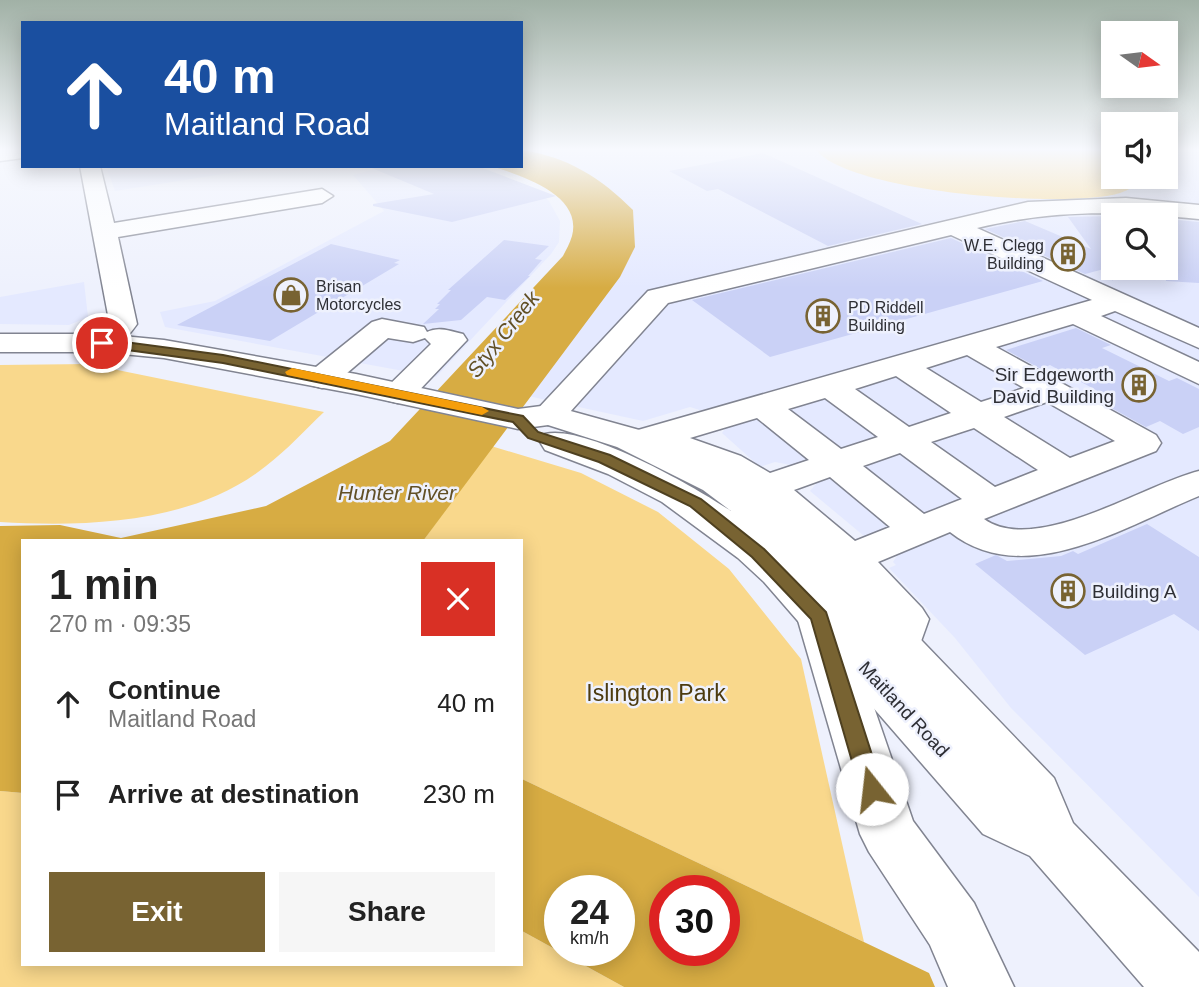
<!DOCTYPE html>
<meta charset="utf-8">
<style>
body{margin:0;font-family:Helvetica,sans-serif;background:#f6f6f6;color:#222;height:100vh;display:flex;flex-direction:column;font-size:26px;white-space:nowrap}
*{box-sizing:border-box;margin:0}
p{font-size:23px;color:#767676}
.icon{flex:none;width:38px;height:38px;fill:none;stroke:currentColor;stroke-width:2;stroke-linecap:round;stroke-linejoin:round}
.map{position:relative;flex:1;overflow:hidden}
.sheet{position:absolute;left:21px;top:539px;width:502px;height:427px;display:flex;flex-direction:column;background:#fff;border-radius:0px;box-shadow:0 4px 18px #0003}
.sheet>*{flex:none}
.top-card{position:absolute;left:21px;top:21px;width:502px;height:147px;border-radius:0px;box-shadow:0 4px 18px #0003;background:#1a4fa0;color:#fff;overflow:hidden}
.needle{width:46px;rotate:104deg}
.controls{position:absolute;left:1101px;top:21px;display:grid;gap:14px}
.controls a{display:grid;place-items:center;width:77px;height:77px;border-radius:0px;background:#fff;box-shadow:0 4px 18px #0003;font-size:35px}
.speed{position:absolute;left:544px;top:875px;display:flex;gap:14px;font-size:35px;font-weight:700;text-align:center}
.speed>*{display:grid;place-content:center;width:91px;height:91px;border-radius:50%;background:#fff;box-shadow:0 4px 18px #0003;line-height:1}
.speed small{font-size:18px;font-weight:400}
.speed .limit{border:10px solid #d22;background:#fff;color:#111}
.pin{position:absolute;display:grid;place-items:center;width:60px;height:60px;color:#fff;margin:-30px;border:4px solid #fff;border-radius:50%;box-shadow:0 2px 7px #0007}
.me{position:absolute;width:77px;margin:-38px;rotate:344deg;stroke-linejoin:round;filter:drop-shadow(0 0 5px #0008)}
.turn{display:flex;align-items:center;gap:24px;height:147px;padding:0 28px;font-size:32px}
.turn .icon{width:91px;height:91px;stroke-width:2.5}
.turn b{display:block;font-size:49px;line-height:60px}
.round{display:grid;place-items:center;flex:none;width:74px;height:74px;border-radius:0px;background:#f6f6f6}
.headline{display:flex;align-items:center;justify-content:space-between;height:119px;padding:0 28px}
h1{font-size:42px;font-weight:600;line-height:52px}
.action{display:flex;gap:14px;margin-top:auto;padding:14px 28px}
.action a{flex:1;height:80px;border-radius:0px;background:#786332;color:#fff;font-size:28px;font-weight:600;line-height:80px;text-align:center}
.action a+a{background:#f6f6f6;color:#222}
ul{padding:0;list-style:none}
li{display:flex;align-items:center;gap:21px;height:91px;padding:0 28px}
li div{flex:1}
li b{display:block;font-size:26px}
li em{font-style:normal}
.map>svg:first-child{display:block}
.built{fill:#e4e9ff;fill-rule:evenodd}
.green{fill:#f9d88c}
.water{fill:#d7ac43;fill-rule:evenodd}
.building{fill:#cad1f6}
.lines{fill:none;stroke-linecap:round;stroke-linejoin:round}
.minor-casing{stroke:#818491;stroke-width:3}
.major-casing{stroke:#818491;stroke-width:3}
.minor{fill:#fff;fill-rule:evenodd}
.major{fill:#fff;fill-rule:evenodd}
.route{fill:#786332;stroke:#4e4020;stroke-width:2}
.slow{fill:#f59e0b}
.labels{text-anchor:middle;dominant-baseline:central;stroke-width:5;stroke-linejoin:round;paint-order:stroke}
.far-poi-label{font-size:16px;fill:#2e2f35;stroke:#eef1fd;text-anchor:start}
.poi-label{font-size:19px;fill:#2e2f35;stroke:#eef1fd;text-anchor:end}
.street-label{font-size:19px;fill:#2e2f35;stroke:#eef1fd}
.water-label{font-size:21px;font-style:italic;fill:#625026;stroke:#eef1fd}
.near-park-label{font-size:23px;fill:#4d3b0f;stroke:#eef1fd}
</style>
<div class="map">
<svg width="1199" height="987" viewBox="0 0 1199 987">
<rect width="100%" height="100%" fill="#eef1fd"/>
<!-- built -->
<path class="built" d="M526,150H1113V177H1166V150H1199V897L1011,708L955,638L889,568L896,565L893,562L897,556L874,537L864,536L810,491L816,484L796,466L775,462L760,467L722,433L725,429L706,412L690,407L643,421L528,396L620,277L635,246L633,210L572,165ZM1113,215H1166V268H1113Z
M106,166H273L115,191Z
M387,166H482L539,192L549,201L560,221L559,242L551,254L436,377L165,327L160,312L215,301L384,211L353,175Z
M84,282L88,317L69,325L0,324V297Z"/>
<!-- green -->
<path class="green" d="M816,150H1113V177L1143,179C1136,185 1129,190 1120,193C1068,209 851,193 816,150Z
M88,364L324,412C305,430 287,450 266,466C194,524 87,527 0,522V365Z
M491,446L581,473L658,512L729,569L801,659L864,942L522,779V541H423Z
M0,791L23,793V964H522V931L624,987H0Z"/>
<!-- water -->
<path class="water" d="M522,150C568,157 601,178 633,210L635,247L620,277L423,541H23V793L0,791V526L60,525L121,538L266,506L390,441L563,256C566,250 570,243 572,236C583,194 520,176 492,166H522Z
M522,779L929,973L935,987H624L522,931ZM560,891H620V950H560ZM665,891H724V950H665Z"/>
<!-- building -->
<path class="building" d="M763,153L868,200L922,224L828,246L718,189L707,191L669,171Z
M367,166H477L556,196L452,222L373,206V204L434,194Z
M1113,216V281L1104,269L1085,274L985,229L1025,221L1091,249L1068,217Z
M1166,219L1199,222V283L1166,281Z
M951,238L1043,281L770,357L692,300Z
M504,240L549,246L535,259L542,260L528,276H530L505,300L487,297L461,320L423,324L439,309H435L440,304H437L451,290H448Z
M331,244L400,260L394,263L399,264L270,341L177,325Z
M1076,328L1111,345L1102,348L1169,381L1177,378L1199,389V427L1183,434L1160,421L1146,427L1106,405L1116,401L1050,365L1041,369L1006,350Z
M1147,524L1199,557V631L1174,614L1085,655L975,564L996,555L1007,561L1061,556L1073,551L1078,554Z"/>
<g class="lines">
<defs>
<path id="minor" d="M0,150H23V158L0,161Z
M80,166H100L114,223L322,189L333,196L322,203L118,237L137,324C125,341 112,355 91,349L87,343L107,322L108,315Z
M1126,198L1199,205V219C1119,211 1056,209 977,228L1199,328V348L1115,311L1101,316L1199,362V384L1073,324L996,347L1156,435L1161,443L1156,451L984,519C1036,556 1143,485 1199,471V496C1125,526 1025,591 950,532L878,562L922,608L929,619L915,658L898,663L881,658L875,646L882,622C834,566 780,501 711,470C693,462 641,449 633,438L638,430L1092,300L951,235L668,303L561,422L549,425L537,422L532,415L648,291L1028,202ZM967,355L1024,388L981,402L926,368ZM896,376L951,413L909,427L855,389ZM825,398L878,437L841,449L788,409ZM1047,402L1115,441L1070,458L1004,417ZM757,418L809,460L770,473L741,456L690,438ZM974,428L1038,470L995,487L931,442ZM900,453L962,499L924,514L863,466ZM830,477L890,527L855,541L794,490Z
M382,319L424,327L427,332C439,326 450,331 463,334L467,340L410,400L398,403L386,400L381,393L431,344L425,338L413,342L388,338L333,385L322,388L311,385L306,378L311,371L372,322Z
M820,601L836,606L843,617L913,821L974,903L1014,987H948L930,945L869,852L860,834L797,617L804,606Z"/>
<path id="major" d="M0,334H102L164,340L356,374L518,409L549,405L643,431L729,474L801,525L898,616L1054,778L1073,823L1199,952V987H1144L1030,856L983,834L764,582L738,558L662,502L608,474L545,450L540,442L545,434C586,424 695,487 731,511L703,490L617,447L548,425L518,429L356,394L164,358L102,352H0Z"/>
</defs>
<!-- minor casing -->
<use href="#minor" class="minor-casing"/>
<!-- major casing -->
<use href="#major" class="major-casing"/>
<!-- minor -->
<use href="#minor" class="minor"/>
<!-- major -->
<use href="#major" class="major"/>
</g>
<!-- sky -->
<linearGradient id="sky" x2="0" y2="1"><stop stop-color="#a1b1a6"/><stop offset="0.52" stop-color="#f7f9fe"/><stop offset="1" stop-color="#f7f9fe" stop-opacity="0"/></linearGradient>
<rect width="1199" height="288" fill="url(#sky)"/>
<!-- route -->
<path class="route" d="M102,339L223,355L523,416L538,432L610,455L701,499L764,549L826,612L883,789L880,796L872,798L864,796L860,789L811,619L752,557L690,506L599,462L528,438L513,422L223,363L98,346L96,343Z"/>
<!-- slow -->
<path class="slow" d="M292,368L482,407L489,411L482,415L287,375L285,372Z"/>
<!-- icons -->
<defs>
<symbol id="building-ring" viewBox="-11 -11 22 22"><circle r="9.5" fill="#eef1fd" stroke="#786332" stroke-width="1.5"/><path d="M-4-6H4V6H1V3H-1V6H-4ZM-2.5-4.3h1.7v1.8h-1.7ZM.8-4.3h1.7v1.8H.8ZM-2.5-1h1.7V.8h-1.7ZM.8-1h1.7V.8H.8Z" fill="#786332"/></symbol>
<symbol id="shop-ring" viewBox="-11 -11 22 22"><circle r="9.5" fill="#eef1fd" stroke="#786332" stroke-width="1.5"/><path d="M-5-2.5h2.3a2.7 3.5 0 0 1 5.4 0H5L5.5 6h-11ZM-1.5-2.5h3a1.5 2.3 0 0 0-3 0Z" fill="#786332"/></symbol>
</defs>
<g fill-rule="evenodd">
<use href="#building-ring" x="1049" y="235" width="38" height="38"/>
<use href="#shop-ring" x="272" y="276" width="38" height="38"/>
<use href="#building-ring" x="804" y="297" width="38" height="38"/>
<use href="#building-ring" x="1120" y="366" width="38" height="38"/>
<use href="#building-ring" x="1049" y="572" width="38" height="38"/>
</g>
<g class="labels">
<!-- far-poi labels -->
<g class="far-poi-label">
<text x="1044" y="245" text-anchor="end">W.E. Clegg<tspan x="1044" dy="18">Building</tspan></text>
<text x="316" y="286">Brisan<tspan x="316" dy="18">Motorcycles</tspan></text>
<text x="848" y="307">PD Riddell<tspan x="848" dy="18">Building</tspan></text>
</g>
<!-- poi labels -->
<g class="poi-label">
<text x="1114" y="374">Sir Edgeworth<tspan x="1114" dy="22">David Building</tspan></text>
<text x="1092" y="591" text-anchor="start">Building A</text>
</g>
<!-- street labels -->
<g class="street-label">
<text transform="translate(904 709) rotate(47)">Maitland Road</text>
</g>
<!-- water labels -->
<g class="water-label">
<text transform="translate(503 334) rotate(-52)">Styx Creek</text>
<text x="397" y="492">Hunter River</text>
</g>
<!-- near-park labels -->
<g class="near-park-label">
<text x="656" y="693">Islington Park</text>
</g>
</g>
</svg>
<div class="controls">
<a><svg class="needle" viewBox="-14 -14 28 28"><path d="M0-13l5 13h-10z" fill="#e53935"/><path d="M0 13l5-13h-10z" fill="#767676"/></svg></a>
<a><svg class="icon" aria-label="sound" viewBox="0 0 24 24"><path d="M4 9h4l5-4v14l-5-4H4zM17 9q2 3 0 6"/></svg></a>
<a><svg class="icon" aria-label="search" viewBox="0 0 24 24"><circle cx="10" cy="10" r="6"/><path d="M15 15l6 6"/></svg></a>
</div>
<div class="speed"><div>24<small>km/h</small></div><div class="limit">30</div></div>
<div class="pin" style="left:102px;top:343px;background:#d93025"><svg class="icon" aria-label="arrive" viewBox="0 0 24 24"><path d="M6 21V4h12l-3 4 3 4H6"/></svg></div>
<svg class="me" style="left:872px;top:789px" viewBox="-20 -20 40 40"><circle r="19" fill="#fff"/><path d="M0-13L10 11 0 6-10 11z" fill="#786332"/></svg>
<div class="top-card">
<div class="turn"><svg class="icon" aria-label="ahead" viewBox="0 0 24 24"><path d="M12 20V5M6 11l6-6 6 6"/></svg><div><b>40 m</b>Maitland Road</div></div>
</div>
<section class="sheet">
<div class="headline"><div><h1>1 min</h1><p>270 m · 09:35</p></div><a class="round" style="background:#d93025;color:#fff"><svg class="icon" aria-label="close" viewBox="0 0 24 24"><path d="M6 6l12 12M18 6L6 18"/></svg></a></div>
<ul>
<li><svg class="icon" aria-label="ahead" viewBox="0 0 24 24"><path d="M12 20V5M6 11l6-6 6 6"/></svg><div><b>Continue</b><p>Maitland Road</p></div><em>40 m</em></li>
<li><svg class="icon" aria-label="arrive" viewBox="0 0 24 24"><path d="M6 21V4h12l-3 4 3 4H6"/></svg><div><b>Arrive at destination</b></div><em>230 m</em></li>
</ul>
<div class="action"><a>Exit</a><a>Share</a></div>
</section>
</div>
